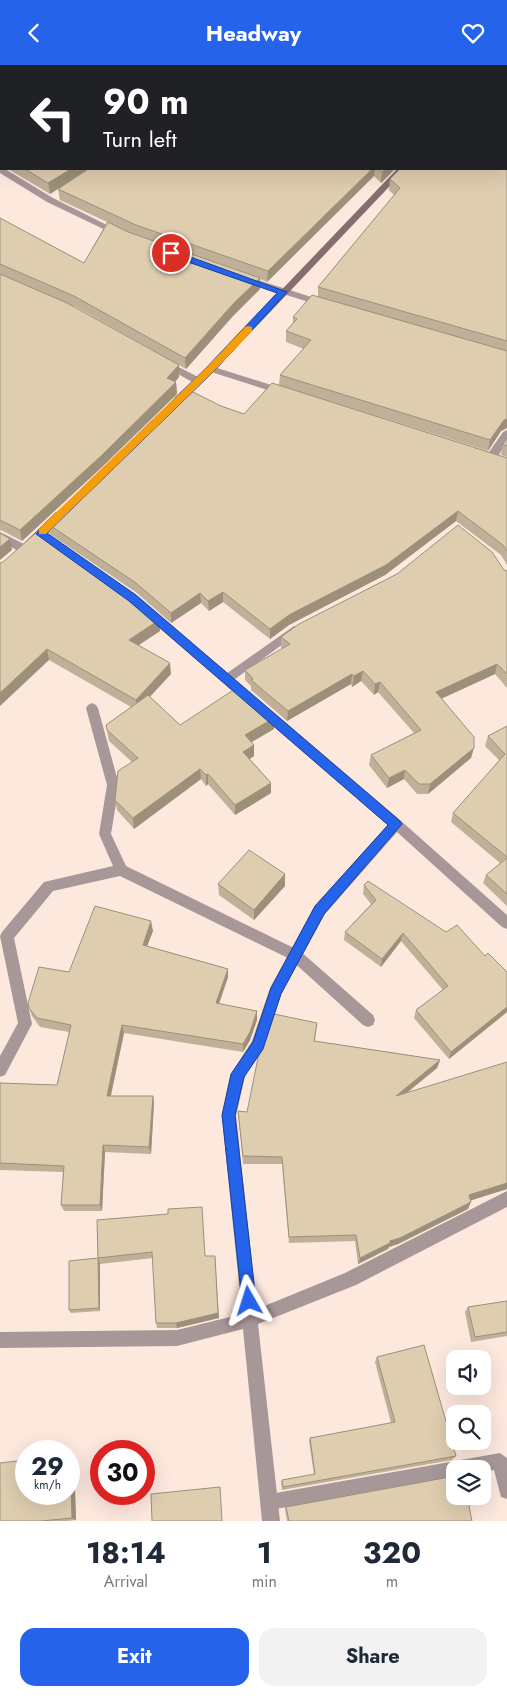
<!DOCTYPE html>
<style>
body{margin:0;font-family:Jost,sans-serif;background:#f2f2f3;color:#1f2937;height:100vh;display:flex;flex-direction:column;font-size:19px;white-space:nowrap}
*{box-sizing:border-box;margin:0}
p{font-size:16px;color:#747a83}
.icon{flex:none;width:28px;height:28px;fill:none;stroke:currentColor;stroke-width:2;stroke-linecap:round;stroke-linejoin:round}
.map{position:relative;height:1456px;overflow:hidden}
.side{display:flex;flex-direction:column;background:#fff;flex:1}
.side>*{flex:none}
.banner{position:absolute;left:0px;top:0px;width:508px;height:105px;box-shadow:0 5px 20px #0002;background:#202124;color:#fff;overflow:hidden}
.controls{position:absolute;left:446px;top:1285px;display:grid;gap:10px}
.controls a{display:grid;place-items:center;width:45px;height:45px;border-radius:10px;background:#fff;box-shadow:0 5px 20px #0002;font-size:25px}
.speed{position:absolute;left:15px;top:1375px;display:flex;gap:10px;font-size:25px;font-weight:700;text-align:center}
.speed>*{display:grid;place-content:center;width:65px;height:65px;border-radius:50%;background:#fff;box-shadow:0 5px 20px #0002;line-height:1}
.speed small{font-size:12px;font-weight:400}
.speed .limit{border:8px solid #d22;background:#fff;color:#111}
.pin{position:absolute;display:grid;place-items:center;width:42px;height:42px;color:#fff;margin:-21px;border:2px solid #fff;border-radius:50%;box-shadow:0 1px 5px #0007}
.me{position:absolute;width:55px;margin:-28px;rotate:354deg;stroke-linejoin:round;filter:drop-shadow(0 0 4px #0008)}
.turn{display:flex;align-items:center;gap:18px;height:105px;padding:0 20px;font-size:22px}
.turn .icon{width:65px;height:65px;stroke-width:2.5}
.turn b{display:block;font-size:35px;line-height:42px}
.eta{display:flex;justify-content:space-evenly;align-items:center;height:85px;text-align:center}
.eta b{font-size:30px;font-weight:700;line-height:35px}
.cta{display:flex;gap:10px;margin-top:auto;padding:10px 20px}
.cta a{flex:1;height:58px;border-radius:15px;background:#2563eb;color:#fff;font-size:20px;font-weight:700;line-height:58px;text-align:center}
.cta a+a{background:#f2f2f3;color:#1f2937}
header{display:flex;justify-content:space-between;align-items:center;height:65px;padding:0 20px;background:#2563eb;color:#fff;font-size:22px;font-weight:700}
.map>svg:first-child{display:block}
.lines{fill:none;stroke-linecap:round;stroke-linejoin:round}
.lane{fill:#a89798;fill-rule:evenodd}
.street{fill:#a89798;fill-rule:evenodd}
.secondary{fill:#866e70;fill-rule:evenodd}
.wall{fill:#c0b097}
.shaded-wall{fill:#9c907b}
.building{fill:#dfcdb0;stroke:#9c907b}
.route{fill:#2563eb;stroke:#184099}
.slow{fill:#f59e0b}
</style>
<header><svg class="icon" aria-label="back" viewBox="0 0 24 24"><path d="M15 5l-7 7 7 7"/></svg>Headway<svg class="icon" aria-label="heart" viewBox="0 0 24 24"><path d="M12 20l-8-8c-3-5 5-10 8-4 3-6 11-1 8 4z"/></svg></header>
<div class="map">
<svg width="507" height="1456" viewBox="0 0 507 1456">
<rect width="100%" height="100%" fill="#fde8de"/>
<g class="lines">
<!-- lane -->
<path class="lane" d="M165,295L202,314L203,316L198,319L194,318L162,300V296Z
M294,561L298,562L300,565L298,568L231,617H223L221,614L223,611Z
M92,638L96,640L98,643L119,720L111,769L126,801L300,886L373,950L375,955L373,960L368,962L363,960L290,894L120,811L53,826L14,873L32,959L5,1010L0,1012V991L18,958L0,871L2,867L44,817L113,801L99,769L107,720L86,643L88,640Z
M500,1388L507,1393V1434L501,1432L494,1405L482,1408V1404H455V1412L270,1445L264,1443L262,1437L264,1431L270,1429Z"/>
<!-- street -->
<path class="street" d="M0,101L53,133L125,169L121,172L118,171L47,137L0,108Z
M245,211L327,237L329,239L327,241H321L242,216L240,214Z
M211,301L287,325L288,327L283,330L208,306L206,304Z
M507,365V377L495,396H487L486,393L487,390L503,367Z
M0,467L28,481L29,484L28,487H20L0,476Z
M146,541L150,542L400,755L507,850V864L502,862L397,767L325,849L281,929L263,984L245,1011L236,1051L257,1244L345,1208L507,1126V1142L356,1220L258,1259L280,1456H262L243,1264L177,1281L0,1283V1267L177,1265L242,1249L222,1051L231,1009L252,976L270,923L315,841L388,760L142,548L140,545L142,542Z"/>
<!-- secondary -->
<path class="secondary" d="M397,104H406L214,306L182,337H174V333L208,302Z
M60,446L64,447L65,450L64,453L33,483H25L24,480L25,477L56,447Z"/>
</g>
<!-- wall -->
<path class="wall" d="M0,0H507V363L501,366L488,386L324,334L507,393V500L501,490L456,456L385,510L289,560L270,574L223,537L209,546L201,538L171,558L137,528L50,469L48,459L221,341L244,349L279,320L280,310L304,284L286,277V266L293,258V252L318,231V222L394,130L389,125L390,114L506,104L1,1V100H0Z
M8,104H395L381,118L374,111L267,217L260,214V224L233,251L186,304L76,242L69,240L179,300V312L175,317H176L177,329L102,402L22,476L1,465L0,466V153L84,198L107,157L60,135L58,124L70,116L50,129Z
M507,373V392L501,390L503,379Z
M0,498L159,555L160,566L138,580L171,609L150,632L180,660L274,653V664L251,677L254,691L250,694L271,718V728L235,750L208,719L206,721L201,714L134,764L117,745L115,735L132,697L109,676L106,660L131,642L49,595Z
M504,505L507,506V623L495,609L441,634L471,693L428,729H417L404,714L387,723L369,700L371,690L414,668L378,627L374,630L361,616L352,622L351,619L287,656L251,625V621L245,615V605L282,584L281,583V572Z
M507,661V841L483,818L486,810L500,798L451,757L453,748L500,696L485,681L488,671Z
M285,809V821L254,855L219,830L218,819Z
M364,820L446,867L485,891L507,907V947L449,994L414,953L416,945L443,925L401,876L381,902L344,875L345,867L371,839L363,829Z
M153,866L147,881L228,904V912L219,939L257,946V955L250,975L243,987L124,968L111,1031H153L154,1038L151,1089L105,1087L102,1146H64L61,1140L63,1107L0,1105V1018L57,1020L69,967L40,962L32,951L29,943L69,907Z
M317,958L315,976L440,995L437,1003L408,1027L507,1124L471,1135L468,1144L398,1179L389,1182L388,1184L358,1199L355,1176L289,1178L282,1099H243L238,1046L247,1047Z
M97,1155L205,1191L219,1253L177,1263H157L156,1258L153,1193L100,1199V1198V1246L71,1248L69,1245L98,1193Z
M507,1236V1271L471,1277L465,1247L468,1242Z
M377,1292L456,1391L452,1395L282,1425L281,1418L282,1415L314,1410L309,1376L310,1373L391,1358L375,1297Z
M74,1394L76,1455L67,1456H0Z
M286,1442L472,1456H287L285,1444Z"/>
<!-- shaded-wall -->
<path class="shaded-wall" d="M71,104H89L50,129L48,118Z
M372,104H375L374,111L267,217L268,206Z
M385,104H395L381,118L382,107Z
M260,213V224L233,251L186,304L185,293L233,239Z
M179,300V312L168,325L167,313Z
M176,317L177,329L102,402L22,476L20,465Z
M507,354V363L501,366L488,386L490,375L504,355Z
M458,446L456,456L385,510L289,560L270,574V564L289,550Z
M10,474L12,485L0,495V482Z
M223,527V537L209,546L208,536Z
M200,528L201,538L171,558V548Z
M159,555L160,566L130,586L129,575Z
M47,584L49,595L0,641V628Z
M170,598L171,609L137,645L136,635Z
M497,599L495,609L434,637L436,627Z
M363,606L361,616L352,622L354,611Z
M352,609L351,619L287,656L288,646Z
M380,617L378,627L374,630L375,619Z
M274,653V664L245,681V670Z
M254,680V691L243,698V687Z
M474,683L471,693L428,729L430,719Z
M200,704L201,714L134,764L133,753Z
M405,705L404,714L387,723L389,713Z
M208,709V719L206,721V710Z
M271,718V728L235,750V740Z
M285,809V821L254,855V845Z
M151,856L153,866L144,889L143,880Z
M403,868L401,876L381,902L382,894Z
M228,904V912L216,947V938Z
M507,942V947L449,994L451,987Z
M257,946V955L250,975L243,987V979Z
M122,960L124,968L109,1038L107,1031Z
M440,995L437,1003L394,1038L396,1031Z
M153,1031L154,1038L151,1089L149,1082Z
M103,1080L105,1087L102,1146L100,1140Z
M507,1118V1124L466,1137L469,1130Z
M471,1137L468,1144L398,1179L389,1182L388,1184L358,1199L360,1193L390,1176Z
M215,1191L219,1253L177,1263L176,1258Z
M98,1194L100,1198V1246L99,1243Z
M70,1390L74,1394L76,1455L72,1453Z"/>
<!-- building -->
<path class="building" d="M0,0H507V276L318,222L400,123L390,114L400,104H506V1H1V90L0,89Z
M25,104H71L48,118Z
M88,104H372L268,206L136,160L58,124Z
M378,104H385L382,107Z
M0,153L84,198L108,157L128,167L260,213L233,239L185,293L74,231L0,199Z
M0,209L67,238L179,300L167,313L176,317L101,391L20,465L0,455Z
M312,230L507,286V354L504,355L490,375L280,310L311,275L286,266L297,254L293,252Z
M272,318L507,393V486L503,480L458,446L386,500L289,550L270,564L223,527L208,536L200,528L171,548L136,518L48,459L187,324L221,341L244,349Z
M507,373V381L503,379Z
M458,460L492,487L504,505L507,506V609L497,599L436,627L474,672V683L430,719H419L405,705L389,713L371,690L421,665L380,617L375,619L363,606L354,611L352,609L288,646L251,615L253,614L245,605L290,579L281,572L299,559L397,509Z
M38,466L126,527L159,555L129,575L170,598L136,635L47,584L0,628V498L3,497Z
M0,468L10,474L0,482Z
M238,622L274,653L245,670L254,680L243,687L271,718L235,740L208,709L206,710L200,704L133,753L115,735L118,706L138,693L107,665L106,660L148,630L180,660Z
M507,661V792L453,748L505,689L488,671Z
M249,785L285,809L254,845L218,819Z
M507,793V829L486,810Z
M368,816L446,867L457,860L485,891L488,888L507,907V942L451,987L416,945L448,921L403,868L382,894L345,867L376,835L364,820Z
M95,841L151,856L143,880L228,904L216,938L257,946L250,967L243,979L122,960L107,1031H153L149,1082L103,1080L100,1140H61L64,1101L0,1098V1018L57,1020L71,960L37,953L29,943L28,938L39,902L69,907Z
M274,949L317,958L314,976L440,995L396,1031L507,997V1118L469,1130L471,1137L400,1173L390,1176V1178L360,1193L356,1170L289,1172L282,1092L243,1091L238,1046L247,1047L260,983L265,976Z
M202,1142L205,1191H215L218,1248L176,1258H156L152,1187L98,1193L97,1155L168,1149V1144Z
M98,1193L99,1243L69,1245V1196Z
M507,1236V1267L475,1272L468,1242Z
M424,1280L456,1391L283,1422L282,1415L315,1409L310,1373L395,1357L377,1292Z
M69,1390H70L72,1453L41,1456H0V1398L26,1395V1429H69Z
M455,1411V1431H467L472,1456H289L286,1442Z
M220,1422L222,1456H152L151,1429Z"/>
<!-- route -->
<path class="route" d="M168,186H174L287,227L214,306L47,468L136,530L400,756L402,759L324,849L281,929L263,984L244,1012L235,1050L256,1236L254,1241L249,1243L244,1241L242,1236L222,1050L231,1009L253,977L271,923L315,841L388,760L129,536L36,469L207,302L277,228L168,190Z"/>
<!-- slow -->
<path class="slow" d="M248,261L252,262V266L214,306L46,469H39V464L207,302L245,262Z"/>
</svg>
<div class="controls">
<a><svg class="icon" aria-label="sound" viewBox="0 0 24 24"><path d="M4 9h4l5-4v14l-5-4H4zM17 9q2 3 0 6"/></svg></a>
<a><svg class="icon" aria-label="search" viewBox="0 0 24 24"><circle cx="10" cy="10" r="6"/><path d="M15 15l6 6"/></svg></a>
<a><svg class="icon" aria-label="layers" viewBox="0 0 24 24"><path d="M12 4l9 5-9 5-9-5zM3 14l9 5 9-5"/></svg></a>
</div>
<div class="speed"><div>29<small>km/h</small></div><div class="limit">30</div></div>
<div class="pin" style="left:171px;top:188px;background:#d93025"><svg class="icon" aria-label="arrive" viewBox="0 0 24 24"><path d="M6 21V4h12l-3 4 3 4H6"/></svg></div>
<svg class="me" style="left:249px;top:1236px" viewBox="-20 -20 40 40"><path d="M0-17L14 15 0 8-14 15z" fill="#2563eb" stroke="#fff" stroke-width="4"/></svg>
<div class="banner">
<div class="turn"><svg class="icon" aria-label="left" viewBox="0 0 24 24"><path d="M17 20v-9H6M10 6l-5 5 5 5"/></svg><div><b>90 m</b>Turn left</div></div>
</div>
</div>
<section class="side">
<div class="eta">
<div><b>18:14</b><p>Arrival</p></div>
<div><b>1</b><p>min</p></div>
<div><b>320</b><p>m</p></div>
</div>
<div class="cta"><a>Exit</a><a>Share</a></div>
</section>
